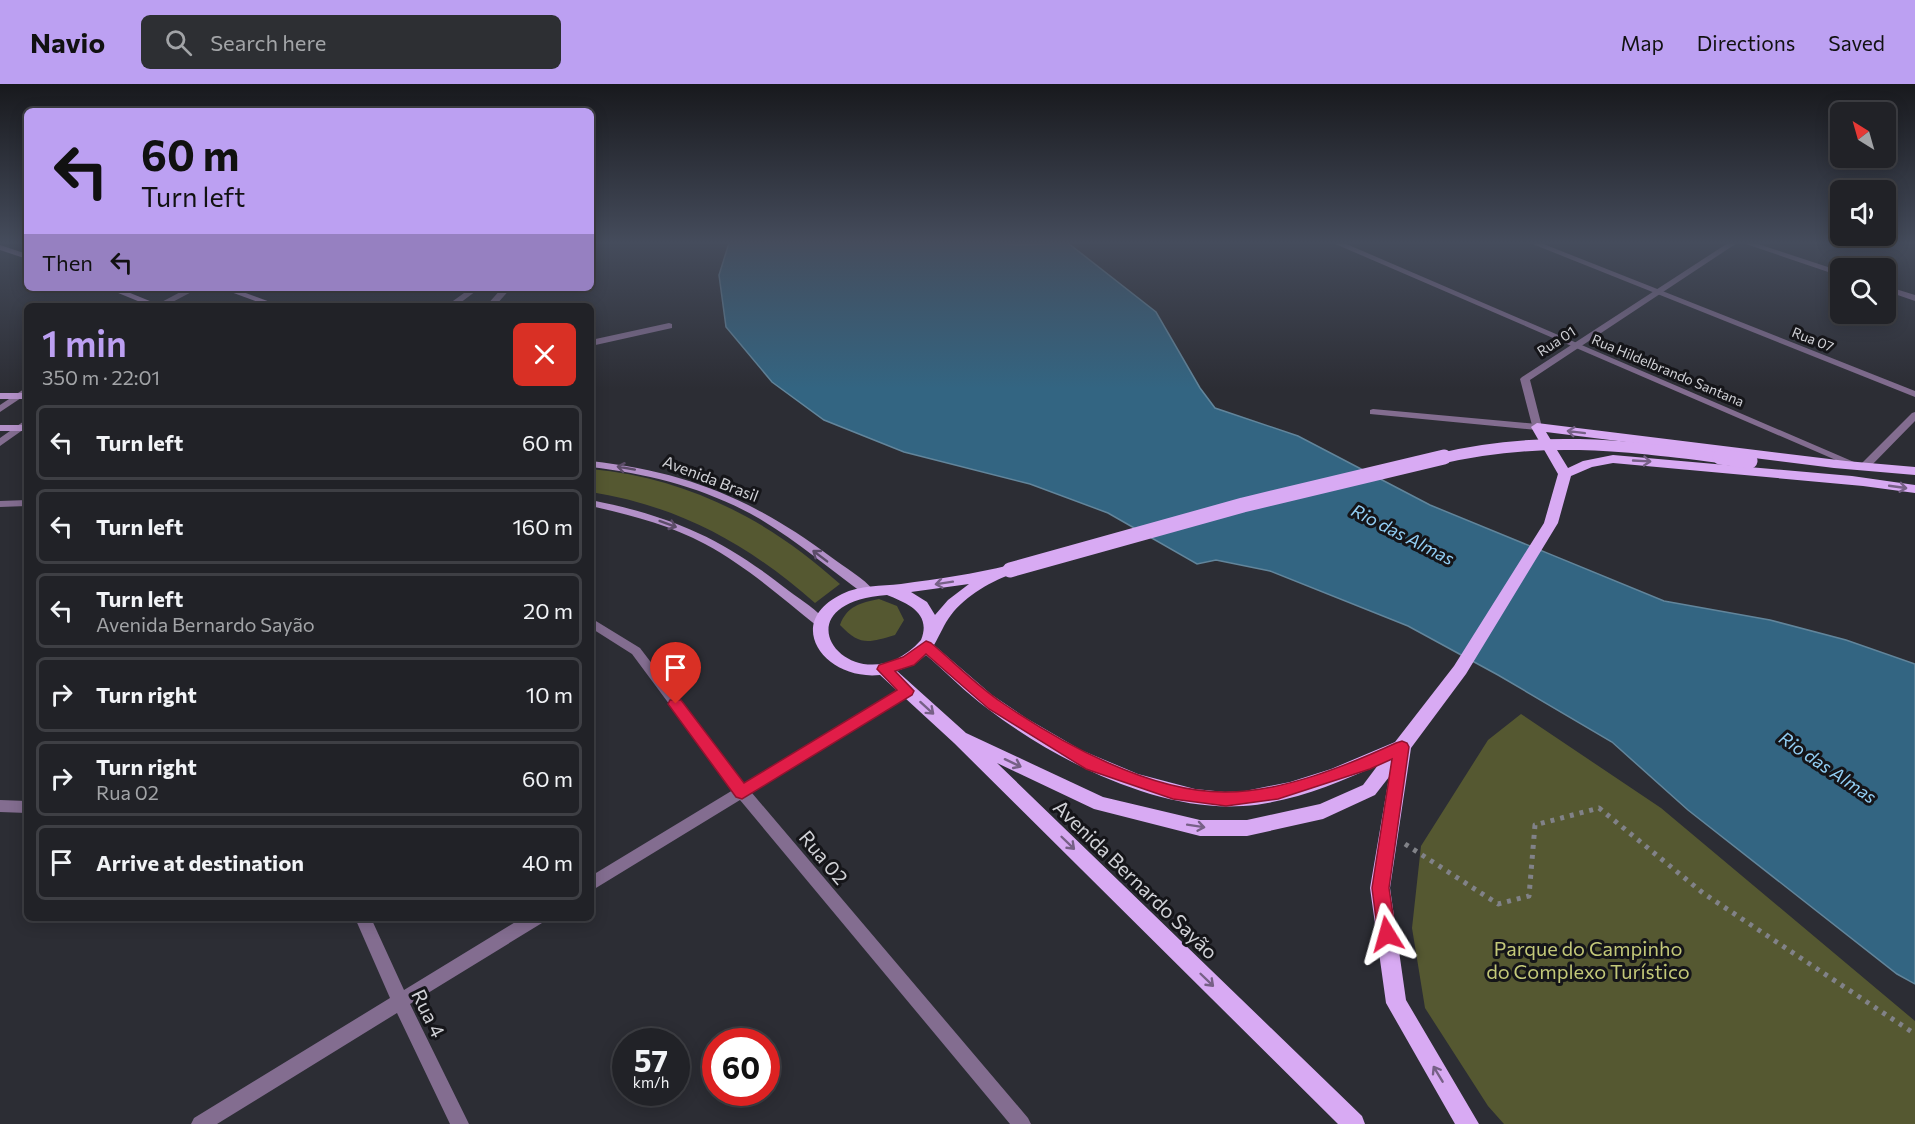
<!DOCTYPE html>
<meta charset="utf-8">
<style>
body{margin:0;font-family:Commissioner,sans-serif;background:#2d2f33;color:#f1f3f6;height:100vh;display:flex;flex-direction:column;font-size:22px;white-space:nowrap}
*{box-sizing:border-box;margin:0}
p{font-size:20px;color:#a2a4a7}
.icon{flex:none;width:33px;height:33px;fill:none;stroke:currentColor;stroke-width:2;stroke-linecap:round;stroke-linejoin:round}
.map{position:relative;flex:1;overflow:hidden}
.side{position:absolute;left:24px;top:219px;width:570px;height:618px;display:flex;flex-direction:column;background:#212227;border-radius:9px;box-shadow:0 3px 15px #0003,0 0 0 2px #3e3f44}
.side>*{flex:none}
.hud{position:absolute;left:24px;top:24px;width:570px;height:183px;border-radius:9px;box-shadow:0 3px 15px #0003,0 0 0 2px #3e3f44;background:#bca0f2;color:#111;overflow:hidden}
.needle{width:39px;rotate:323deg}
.controls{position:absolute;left:1830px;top:18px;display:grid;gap:12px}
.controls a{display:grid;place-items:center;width:66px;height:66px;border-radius:9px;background:#212227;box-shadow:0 3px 15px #0003,0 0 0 2px #3e3f44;font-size:30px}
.speed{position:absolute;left:612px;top:944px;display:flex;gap:12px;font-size:30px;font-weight:700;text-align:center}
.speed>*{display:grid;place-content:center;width:78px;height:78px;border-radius:50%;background:#212227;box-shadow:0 3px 15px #0003,0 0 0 2px #3e3f44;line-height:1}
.speed small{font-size:15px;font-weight:400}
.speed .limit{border:9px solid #d22;background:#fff;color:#111}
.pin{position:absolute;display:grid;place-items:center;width:51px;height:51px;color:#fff;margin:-62px -26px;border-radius:50% 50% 50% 0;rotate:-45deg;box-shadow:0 0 6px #0007}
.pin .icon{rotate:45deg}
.me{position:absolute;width:66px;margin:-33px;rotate:352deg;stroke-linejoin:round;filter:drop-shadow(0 0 4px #0008)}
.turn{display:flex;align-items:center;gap:21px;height:126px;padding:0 18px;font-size:27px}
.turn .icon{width:78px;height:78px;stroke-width:2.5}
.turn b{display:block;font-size:42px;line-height:51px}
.then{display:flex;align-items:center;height:57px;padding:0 18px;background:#0003;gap:12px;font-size:22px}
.round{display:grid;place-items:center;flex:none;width:63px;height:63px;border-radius:9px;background:#2d2f33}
.overview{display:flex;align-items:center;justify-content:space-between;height:102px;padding:0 18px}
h1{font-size:36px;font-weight:600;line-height:45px;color:#bca0f2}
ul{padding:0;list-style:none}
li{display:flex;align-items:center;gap:18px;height:75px;margin:0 12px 9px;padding:0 6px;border:3px solid #3e3f44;border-radius:9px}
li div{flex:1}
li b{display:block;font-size:22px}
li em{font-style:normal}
header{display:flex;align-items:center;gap:36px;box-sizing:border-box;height:84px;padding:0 30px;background:#bca0f2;color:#111}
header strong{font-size:28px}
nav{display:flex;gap:33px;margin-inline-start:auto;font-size:21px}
.search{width:420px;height:54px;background:#2d2f33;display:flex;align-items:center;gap:15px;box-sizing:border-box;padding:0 21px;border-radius:9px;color:#a2a4a7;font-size:22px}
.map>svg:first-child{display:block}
.green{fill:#555831}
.water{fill:#336582;stroke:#62859b;stroke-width:1.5}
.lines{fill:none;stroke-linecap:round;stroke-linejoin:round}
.path{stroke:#818288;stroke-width:5;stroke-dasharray:4 6;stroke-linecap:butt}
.minor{fill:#836d90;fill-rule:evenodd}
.tertiary{fill:#836d90;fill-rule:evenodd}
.secondary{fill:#b390c8;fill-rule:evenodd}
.primary{fill:#d8aaf3;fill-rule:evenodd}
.primary-bridge-far1{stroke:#d8aaf3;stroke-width:11}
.primary-bridge{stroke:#d8aaf3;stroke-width:15}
.oneway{stroke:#766086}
.oneway2{stroke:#5c4c68}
.route{fill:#e11d48;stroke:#92132f;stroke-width:1.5}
.labels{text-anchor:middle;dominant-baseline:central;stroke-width:6;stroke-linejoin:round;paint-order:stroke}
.far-street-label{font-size:14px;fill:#d0d1d6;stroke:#151519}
.street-label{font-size:16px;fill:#d0d1d6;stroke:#151519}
.water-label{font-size:18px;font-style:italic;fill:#93cff5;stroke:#151519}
.near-street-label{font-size:20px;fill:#d0d1d6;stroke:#151519}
.near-park-label{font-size:20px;fill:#c3c879;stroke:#151519}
</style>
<header>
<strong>Navio</strong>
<div class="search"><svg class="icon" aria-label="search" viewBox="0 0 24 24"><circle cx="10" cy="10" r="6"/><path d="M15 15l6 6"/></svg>Search here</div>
<nav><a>Map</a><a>Directions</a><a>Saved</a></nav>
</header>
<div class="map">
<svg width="1915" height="1040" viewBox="0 0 1915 1040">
<rect width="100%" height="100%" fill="#2c2d34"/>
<!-- green -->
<path class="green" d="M591,385C688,394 769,436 840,500L815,519C748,460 679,422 591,408Z
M879,515L897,522L904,536L895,551C868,559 860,562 840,541C847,522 860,519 879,515Z
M1521,630L1661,724L1915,937V1040H1504L1488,1022L1425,924L1412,844L1421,762L1488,656Z"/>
<!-- water -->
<path class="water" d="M729,159H1000L1015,161L1068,159L1156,228L1200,304L1215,324L1298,352L1430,421L1664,517L1770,536L1846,556L1915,580V900L1897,890L1688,726L1612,658L1498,591L1408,542L1270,487L1216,476L1197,480L1108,429L1030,400L904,368L824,336L772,298L726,243L719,191Z"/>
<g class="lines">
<!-- path -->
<path class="path" d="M1405,760L1498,820L1529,812L1535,741L1599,724L1703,809L1915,950"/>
<!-- minor -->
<path class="minor" d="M1333,159H1344L1861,381L1856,384L1852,383Z
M1530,159H1541L1915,307V313Z
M1743,159H1755L1840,187V192Z
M1886,202L1915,211V217L1886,207Z
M188,204H199L165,222H154Z
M669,239L672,240V244L591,262V256Z
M27,303V310L0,328V321Z
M1373,325L1537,340L1542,343L1537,346L1370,330V326Z
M27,335V343L0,362V354Z
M27,416V422L0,423V417Z
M591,534L640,564L744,700L902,604H912L914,607L912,610L752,709L1028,1034L1031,1040H1010L740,716L591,807V792L733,706L632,570L591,544Z
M0,716L27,717V729L0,728Z
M355,834H371L404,906L522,834H544L542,839L410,920L469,1040H450L397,929L217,1040H191L194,1034L390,914Z"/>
<!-- tertiary -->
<path class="tertiary" d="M1728,159H1737L1530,296L1542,343L1541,345H1533L1520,295L1522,293Z
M471,204H480L456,222H446Z
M502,204H511L495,222H486Z
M1915,328V337L1869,384H1861L1860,382L1861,380L1912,329Z"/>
<!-- secondary -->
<path class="secondary" d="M0,161L27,170V175L0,166Z
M106,204H118L162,222H150Z
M220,204H232L281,222H269Z
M0,309H27V315H0Z
M0,341H27V347H0Z
M591,377C687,388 753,415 831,473C844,483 864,494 874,507L868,511L864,510C830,485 797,457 760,435C708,405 651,390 591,383Z
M591,416C674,433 722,454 789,507C801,516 818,526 827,539L821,543L817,542C781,513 746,482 705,460C670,441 630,431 591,422Z"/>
<!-- primary -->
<path class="primary" d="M1537,339L1846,377L1915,383V391L1834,384L1546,348L1568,384L1583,377L1613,371L1852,392L1915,401V409L1863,402L1613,379L1592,383L1571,392L1558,439L1466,590L1411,664L1390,804L1406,916L1479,1040H1455L1386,919L1370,804L1389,693L1375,711L1323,735L1247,752H1200L1094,725L997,679L1362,1032L1365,1040H1338L954,659L880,591C825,597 782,539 842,510C860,501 881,502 901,500C937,495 974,490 1010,481L1017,486L1015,489C993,496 965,512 951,531C944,540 940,551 934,561L992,611L1026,634L1081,666L1138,690L1195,705L1225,708L1245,707L1290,698L1331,685L1395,658L1454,582L1544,439L1558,390L1531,343ZM969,500L948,516L935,531L927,518L911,508ZM887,511C907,519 932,529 921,556C857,628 768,520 887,511ZM926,571C947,589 966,609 988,625C1055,676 1157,728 1243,722C1289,719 1336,700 1378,681L1363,701L1320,720L1247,736H1200L1103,713L966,649L897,587L915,580Z"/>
<!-- primary-bridge-far1 -->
<path class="primary-bridge-far1" d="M1438,375C1543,350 1627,362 1732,375"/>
<!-- primary-bridge -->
<path class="primary-bridge" d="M1720,373L1750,377
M1010,486L1243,421L1444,373"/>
</g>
<!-- one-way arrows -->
<defs><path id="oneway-shaft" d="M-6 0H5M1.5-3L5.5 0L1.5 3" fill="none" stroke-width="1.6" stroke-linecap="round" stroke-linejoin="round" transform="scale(1.5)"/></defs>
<g class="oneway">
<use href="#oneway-shaft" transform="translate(1576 348) rotate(-173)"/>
<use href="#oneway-shaft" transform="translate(1642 377) rotate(3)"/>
<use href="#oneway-shaft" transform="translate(1898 403) rotate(8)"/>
<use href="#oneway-shaft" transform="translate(944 499) rotate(171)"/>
<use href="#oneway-shaft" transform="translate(927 624) rotate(42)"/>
<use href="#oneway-shaft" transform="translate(1013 679) rotate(25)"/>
<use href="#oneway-shaft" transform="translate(1196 742) rotate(9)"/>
<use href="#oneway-shaft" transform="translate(1068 759) rotate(44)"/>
<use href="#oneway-shaft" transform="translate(1207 896) rotate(44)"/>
<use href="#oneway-shaft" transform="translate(1438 990) rotate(-121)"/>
</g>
<g class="oneway2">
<use href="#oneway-shaft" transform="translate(626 384) rotate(-170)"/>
<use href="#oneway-shaft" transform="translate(668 440) rotate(20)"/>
<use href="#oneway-shaft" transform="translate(820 472) rotate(-143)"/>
</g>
<!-- sky -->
<linearGradient id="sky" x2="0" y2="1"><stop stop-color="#18191d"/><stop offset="0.52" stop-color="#454c5c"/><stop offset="1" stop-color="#454c5c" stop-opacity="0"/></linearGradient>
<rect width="1915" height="305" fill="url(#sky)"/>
<!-- route -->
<path class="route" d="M926,557L931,559C954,578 976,601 1001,618C1061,659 1151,709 1226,708C1282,708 1346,682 1396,659L1402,657L1407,659L1409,663L1389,804L1396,850L1393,856L1387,858L1380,856L1378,850L1372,804L1392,675L1370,685L1278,715L1226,722L1173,715L1086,685L989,625L926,570L914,581L895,587L914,607L912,611L742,715L736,713L668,620L670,616H681L744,699L897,606L877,585L879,581L903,573Z"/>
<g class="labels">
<!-- far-street labels -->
<g class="far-street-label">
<text transform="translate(1813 255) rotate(22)">Rua 07</text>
<text transform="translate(1556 257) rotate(-33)">Rua 01</text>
<text transform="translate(1668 286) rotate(23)">Rua Hildelbrando Santana</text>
</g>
<!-- street labels -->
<g class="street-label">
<text transform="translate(711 394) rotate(21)">Avenida Brasil</text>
</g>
<!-- water labels -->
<g class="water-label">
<text transform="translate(1403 450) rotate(27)">Rio das Almas</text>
<text transform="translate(1828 683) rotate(34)">Rio das Almas</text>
</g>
<!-- near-street labels -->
<g class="near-street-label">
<text transform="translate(824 773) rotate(50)">Rua 02</text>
<text transform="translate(1136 795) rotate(44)">Avenida Bernardo Sayão</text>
<text transform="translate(429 929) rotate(64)">Rua 4</text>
</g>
<!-- near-park labels -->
<g class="near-park-label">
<text x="1588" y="864">Parque do Campinho<tspan x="1588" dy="23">do Complexo Turístico</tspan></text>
</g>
</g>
</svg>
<div class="controls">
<a><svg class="needle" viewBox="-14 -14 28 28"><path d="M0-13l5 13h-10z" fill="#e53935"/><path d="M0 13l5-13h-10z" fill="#a2a4a7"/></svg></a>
<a><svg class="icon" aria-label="sound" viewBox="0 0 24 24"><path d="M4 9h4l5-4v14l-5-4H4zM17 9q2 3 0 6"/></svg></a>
<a><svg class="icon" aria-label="search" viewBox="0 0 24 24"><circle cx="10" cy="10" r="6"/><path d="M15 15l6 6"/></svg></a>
</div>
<div class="speed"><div>57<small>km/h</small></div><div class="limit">60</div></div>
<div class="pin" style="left:676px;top:620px;background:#d93025"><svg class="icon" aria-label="arrive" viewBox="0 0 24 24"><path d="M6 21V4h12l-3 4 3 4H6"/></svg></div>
<svg class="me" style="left:1387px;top:850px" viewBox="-20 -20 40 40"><path d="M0-17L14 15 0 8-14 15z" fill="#e11d48" stroke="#fff" stroke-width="4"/></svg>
<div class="hud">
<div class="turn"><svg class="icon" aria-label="left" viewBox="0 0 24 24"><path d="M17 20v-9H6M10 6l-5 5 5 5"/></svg><div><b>60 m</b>Turn left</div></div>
<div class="then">Then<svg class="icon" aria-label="left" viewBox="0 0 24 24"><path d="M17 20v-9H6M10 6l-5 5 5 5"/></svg></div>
</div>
<section class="side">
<div class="overview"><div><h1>1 min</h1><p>350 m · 22:01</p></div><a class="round" style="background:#d93025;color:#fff"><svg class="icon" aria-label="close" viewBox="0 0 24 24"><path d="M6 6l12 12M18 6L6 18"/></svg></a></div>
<ul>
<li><svg class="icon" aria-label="left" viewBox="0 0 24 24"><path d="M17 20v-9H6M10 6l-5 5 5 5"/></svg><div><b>Turn left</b></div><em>60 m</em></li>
<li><svg class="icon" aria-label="left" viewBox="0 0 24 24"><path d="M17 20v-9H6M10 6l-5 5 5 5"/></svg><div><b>Turn left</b></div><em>160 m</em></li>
<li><svg class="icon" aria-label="left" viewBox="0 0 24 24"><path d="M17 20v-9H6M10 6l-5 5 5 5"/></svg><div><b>Turn left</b><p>Avenida Bernardo Sayão</p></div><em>20 m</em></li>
<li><svg class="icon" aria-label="right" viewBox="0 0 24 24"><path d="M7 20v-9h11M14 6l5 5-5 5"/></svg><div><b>Turn right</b></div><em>10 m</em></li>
<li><svg class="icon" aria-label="right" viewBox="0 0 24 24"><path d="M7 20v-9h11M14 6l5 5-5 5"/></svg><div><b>Turn right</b><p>Rua 02</p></div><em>60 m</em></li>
<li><svg class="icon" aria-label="arrive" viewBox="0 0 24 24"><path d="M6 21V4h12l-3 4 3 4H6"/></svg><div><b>Arrive at destination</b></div><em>40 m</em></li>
</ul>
</section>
</div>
